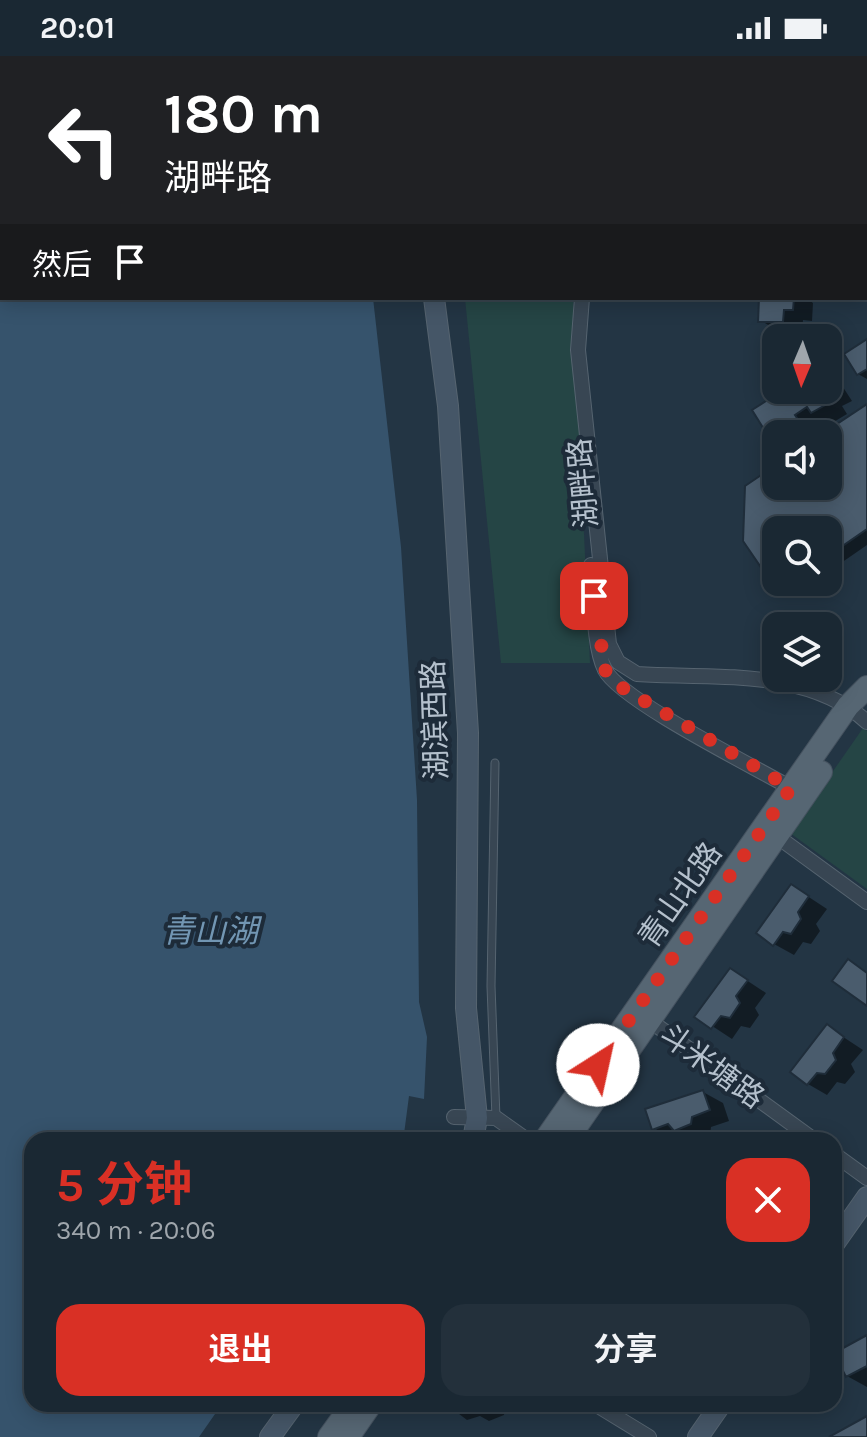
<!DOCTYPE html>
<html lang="zh">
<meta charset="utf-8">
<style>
body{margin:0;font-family:Karla,"Noto Sans SC",sans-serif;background:#23303b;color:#f1f3f6;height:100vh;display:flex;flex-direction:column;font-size:30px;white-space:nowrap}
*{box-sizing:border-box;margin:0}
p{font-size:26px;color:#9fa6ac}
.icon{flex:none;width:44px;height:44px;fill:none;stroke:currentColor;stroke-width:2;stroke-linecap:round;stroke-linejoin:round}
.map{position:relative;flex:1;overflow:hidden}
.details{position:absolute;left:24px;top:1076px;width:818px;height:280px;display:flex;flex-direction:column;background:#1a2833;border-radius:24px;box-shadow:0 4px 20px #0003,0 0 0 2px #38444e}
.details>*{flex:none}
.guide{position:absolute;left:0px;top:0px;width:868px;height:244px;box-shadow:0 4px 20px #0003,0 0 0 2px #38444e;background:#202124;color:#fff;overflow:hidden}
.needle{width:52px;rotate:182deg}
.buttons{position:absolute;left:762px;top:268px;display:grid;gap:16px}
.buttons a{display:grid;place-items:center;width:80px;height:80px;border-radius:16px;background:#1a2833;box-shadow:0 4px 20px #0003,0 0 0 2px #38444e;font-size:40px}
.pin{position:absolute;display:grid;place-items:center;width:68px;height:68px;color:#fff;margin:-34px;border-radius:16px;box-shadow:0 4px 12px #0006}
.me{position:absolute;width:88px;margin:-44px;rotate:35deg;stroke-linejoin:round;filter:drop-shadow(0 0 6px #0008)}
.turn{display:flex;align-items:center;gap:28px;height:168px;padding:0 32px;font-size:36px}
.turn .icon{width:104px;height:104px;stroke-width:2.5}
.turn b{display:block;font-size:56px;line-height:68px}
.then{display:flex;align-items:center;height:76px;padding:0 32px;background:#0003;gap:16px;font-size:30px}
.round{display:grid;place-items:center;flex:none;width:84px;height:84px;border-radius:24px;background:#23303b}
.overview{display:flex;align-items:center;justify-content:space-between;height:136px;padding:0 32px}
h1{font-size:48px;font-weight:700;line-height:60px;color:#d93025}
.cta{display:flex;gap:16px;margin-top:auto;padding:16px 32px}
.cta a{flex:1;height:92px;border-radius:24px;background:#d93025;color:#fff;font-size:32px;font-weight:700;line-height:92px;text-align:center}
.cta a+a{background:#23303b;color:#f1f3f6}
.status{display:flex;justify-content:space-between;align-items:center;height:56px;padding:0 40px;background:#1a2833;direction:ltr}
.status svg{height:22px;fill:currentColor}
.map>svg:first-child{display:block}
.green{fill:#254545}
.water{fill:#36536c}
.shadow{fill:#0007}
.building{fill:#4a5c6d;stroke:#1f2d3a;stroke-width:2}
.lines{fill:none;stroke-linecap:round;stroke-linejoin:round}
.lane-casing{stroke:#566470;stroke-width:9}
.street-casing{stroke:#566470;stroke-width:16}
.secondary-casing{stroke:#566470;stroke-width:22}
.primary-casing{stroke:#45525f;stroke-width:24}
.lane{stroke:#384653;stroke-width:7}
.street{stroke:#384653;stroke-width:14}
.secondary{stroke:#455667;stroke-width:20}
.primary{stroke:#566673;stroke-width:22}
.route{stroke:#d93025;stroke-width:14;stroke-dasharray:0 25.2}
.labels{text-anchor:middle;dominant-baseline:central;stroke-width:8;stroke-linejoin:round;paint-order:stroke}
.street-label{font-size:30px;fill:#b5c1cd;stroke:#1d2b39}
.water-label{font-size:32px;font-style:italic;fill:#7296b3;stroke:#1d2b39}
</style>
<div class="status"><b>20:01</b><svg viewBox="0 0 49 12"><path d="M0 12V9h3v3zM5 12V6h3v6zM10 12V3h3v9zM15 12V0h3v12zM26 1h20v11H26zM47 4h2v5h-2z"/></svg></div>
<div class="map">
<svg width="867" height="1381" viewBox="0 0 867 1381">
<rect width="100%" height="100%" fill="#233544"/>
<!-- green -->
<path class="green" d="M465,242H573L590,607H501Z
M863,672L867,675V833L790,777Z"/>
<!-- water -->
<path class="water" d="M0,0H340L2,2V242H373L401,491L417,744L419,946L427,981L424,1043L409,1040L404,1078L421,1081L32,1084V1348H222L199,1381H0Z"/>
<!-- shadow -->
<path class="shadow" d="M866,139H867L866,181Z
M761,242H806L813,247L812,265L803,264L802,277L780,276L760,264Z
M867,286V323L858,318Z
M828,319L839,325L852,345L842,350L847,358L832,367L825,363L813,371L815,378L776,379L766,373L787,334H828Z
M867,351V489L828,516V474H776V526H813L792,541L779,533L745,484L776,411V430H828L826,378Z
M792,830L827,853L816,868L820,875L811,888L803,886L794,899L774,888Z
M731,914L766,937L755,952L759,959L750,972L741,970L732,983L697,960Z
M828,971L863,994L851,1008L855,1016L845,1028L837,1026L827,1039L808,1028Z
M703,1036L723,1047L729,1065L711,1071L710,1079L697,1084L686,1079L674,1084L654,1072Z
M867,1281V1331L847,1320Z
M446,1348H514L505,1351L504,1359L489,1365L480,1360L467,1364Z"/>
<!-- building -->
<path class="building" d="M759,242H794L793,254H784L783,266H758Z
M867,283V313L857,319L844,298Z
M828,325L833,333L824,339L829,347L811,357L807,351L795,359L799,365L781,376L776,368L765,375L752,354L783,334H828Z
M867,348V473L828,500V474H776V526H790L777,535L743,485L745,430L776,409V430H828V378H822Z
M791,828L809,840L798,856L801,863L791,878L783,876L773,890L756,877Z
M848,903L867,917V950L832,925Z
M730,912L748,924L736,940L740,947L730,962L721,960L711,973L694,961Z
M827,968L844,981L833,997L836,1004L825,1018L817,1017L807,1029L790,1016Z
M703,1034L710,1054L692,1061L691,1068L674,1075L668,1068L652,1074L645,1053Z
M867,1279V1310L846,1321L834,1297Z
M444,1348H484L467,1355L461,1348L446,1354Z
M867,1360V1381H829Z"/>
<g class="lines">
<defs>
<path id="lane" d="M495,707L491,930L496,1062"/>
<path id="street" d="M579,0V2
M589,0V2
M866,90H867
M582,242L578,294L609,588L618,606L637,618C713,623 807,611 867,666
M591,509C594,537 593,590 605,614C621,645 761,714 798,736
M778,781L867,846
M649,964L814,1084
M454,1061L496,1062L527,1084
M834,1098L867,1122
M595,1348L649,1381"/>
<path id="secondary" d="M399,0L400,2
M434,242L448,350L468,677L466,952L477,1062L473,1084
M834,1188L867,1141
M270,1381L294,1348
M698,1381L721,1348"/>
<path id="primary" d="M545,1084L848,650L867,631
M567,1084L821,716
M329,1381L352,1349
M348,1381L371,1348"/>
</defs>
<!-- lane casing -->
<use href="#lane" class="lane-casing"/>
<!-- street casing -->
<use href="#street" class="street-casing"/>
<!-- secondary casing -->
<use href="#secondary" class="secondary-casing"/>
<!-- primary casing -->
<use href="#primary" class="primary-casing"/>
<!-- lane -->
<use href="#lane" class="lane"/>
<!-- street -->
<use href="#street" class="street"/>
<!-- secondary -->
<use href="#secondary" class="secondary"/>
<!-- primary -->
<use href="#primary" class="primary"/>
</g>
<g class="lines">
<!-- route -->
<path class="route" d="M594,540L605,614L621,631L791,732L598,1009"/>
</g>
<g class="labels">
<!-- street labels -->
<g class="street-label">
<text transform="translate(583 427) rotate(-95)">湖畔路</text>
<text transform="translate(435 664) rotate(-92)">湖滨西路</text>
<text transform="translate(680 839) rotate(-55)">青山北路</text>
<text transform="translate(712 1010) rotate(36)">斗米塘路</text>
</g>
<!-- water labels -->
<g class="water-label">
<text x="210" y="875">青山湖</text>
</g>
</g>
</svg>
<div class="buttons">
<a><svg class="needle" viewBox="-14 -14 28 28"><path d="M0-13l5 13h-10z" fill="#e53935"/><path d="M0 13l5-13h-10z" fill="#9fa6ac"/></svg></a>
<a><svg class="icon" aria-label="sound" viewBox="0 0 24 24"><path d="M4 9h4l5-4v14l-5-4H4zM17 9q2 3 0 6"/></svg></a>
<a><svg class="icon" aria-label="search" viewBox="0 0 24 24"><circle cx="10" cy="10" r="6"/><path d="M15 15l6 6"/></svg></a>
<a><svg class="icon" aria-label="layers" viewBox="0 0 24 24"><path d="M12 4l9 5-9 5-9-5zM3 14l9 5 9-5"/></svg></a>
</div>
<div class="pin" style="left:594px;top:540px;background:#d93025"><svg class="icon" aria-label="arrive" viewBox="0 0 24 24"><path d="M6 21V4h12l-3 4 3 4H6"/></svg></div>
<svg class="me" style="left:598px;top:1009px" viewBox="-20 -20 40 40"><circle r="19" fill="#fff"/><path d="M0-13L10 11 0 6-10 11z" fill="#d93025"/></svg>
<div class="guide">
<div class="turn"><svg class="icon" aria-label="left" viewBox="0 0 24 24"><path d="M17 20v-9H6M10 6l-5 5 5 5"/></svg><div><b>180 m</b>湖畔路</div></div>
<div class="then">然后<svg class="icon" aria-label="arrive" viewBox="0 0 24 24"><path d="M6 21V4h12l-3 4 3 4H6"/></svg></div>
</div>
<section class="details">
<div class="overview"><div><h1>5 分钟</h1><p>340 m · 20:06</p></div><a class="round" style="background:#d93025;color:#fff"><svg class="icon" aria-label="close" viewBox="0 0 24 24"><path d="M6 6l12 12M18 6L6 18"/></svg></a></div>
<div class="cta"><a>退出</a><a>分享</a></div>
</section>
</div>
